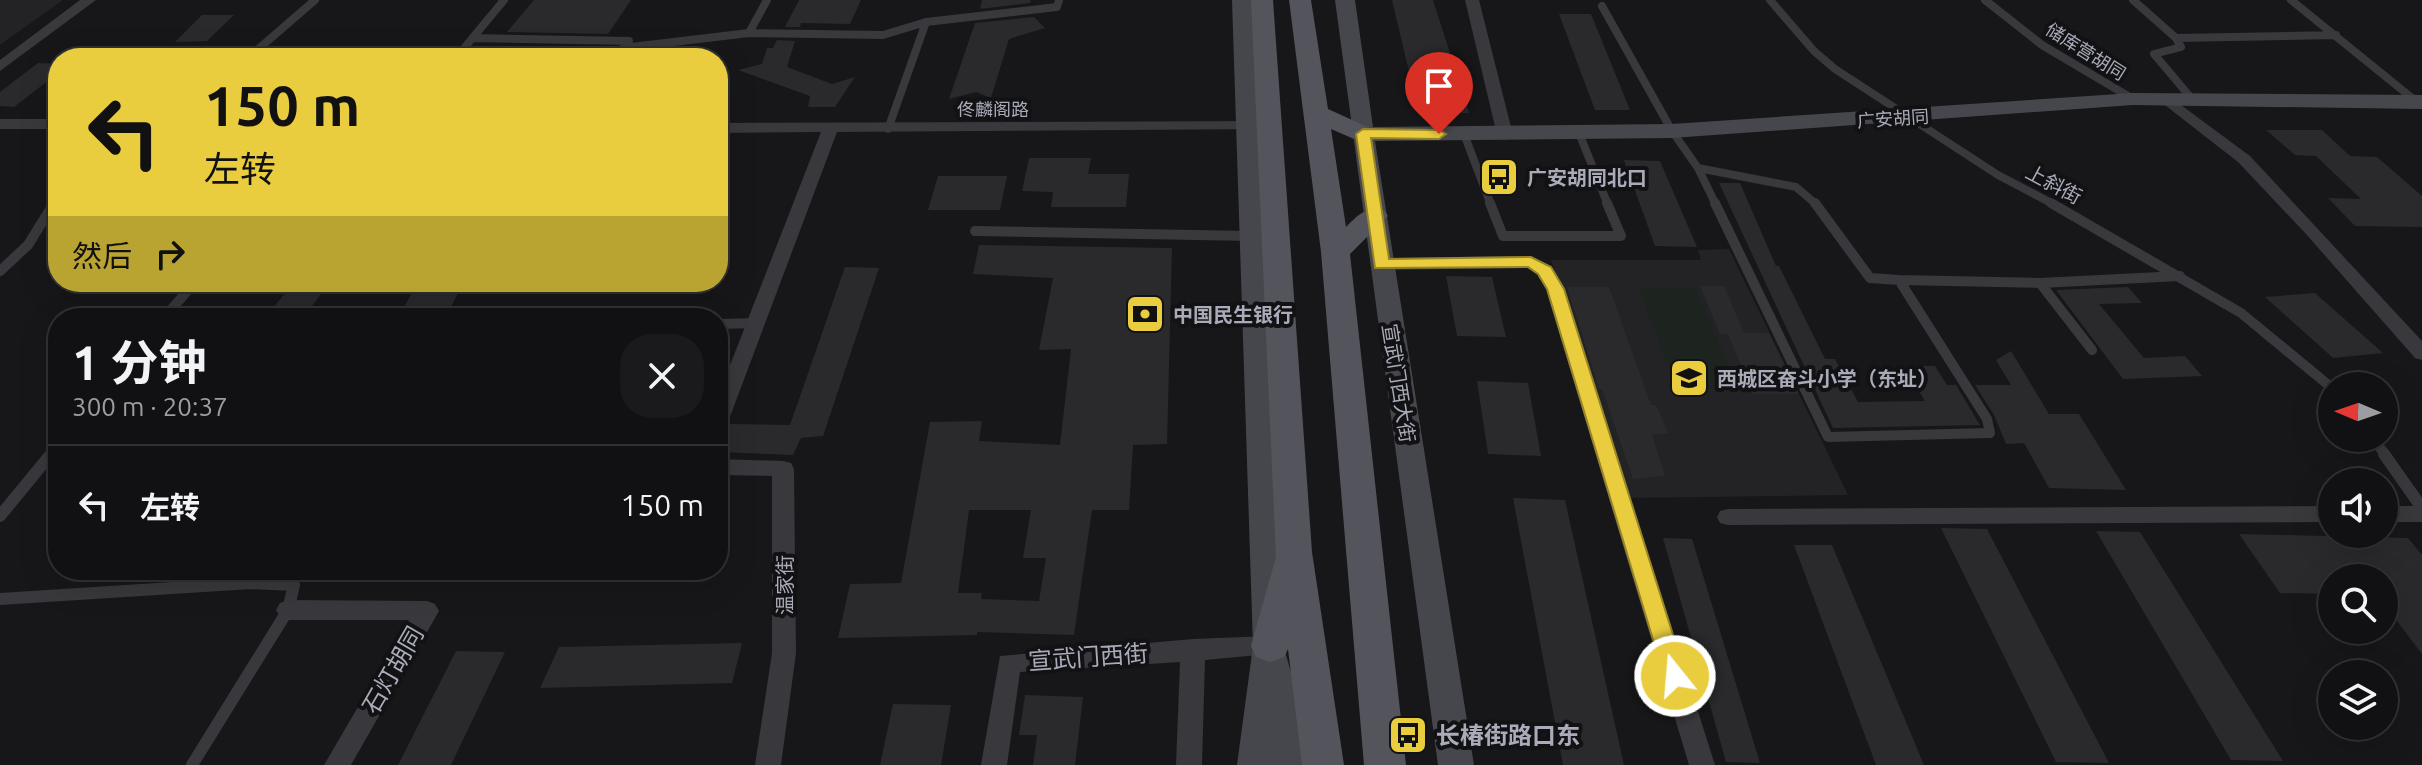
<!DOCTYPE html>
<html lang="zh">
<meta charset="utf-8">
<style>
body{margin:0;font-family:Ubuntu,"Noto Sans SC",sans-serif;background:#1a1a1c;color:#f1f3f6;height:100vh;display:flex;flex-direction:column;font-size:30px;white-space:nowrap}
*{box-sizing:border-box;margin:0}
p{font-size:26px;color:#9c9da0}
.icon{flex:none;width:44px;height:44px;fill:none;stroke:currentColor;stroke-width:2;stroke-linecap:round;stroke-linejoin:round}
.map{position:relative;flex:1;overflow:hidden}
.drawer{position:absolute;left:48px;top:308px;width:680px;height:272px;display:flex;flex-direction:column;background:#111113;border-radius:32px;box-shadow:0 8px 32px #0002,0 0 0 2px #303133}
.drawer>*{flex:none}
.guide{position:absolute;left:48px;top:48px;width:680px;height:244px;border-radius:32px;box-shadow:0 8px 32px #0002,0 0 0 2px #303133;background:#e9cd3e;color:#111;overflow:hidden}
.needle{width:52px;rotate:272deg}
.fabs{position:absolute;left:2318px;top:372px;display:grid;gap:16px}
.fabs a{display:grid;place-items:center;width:80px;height:80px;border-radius:50%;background:#111113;box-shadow:0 8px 32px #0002,0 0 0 2px #303133;font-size:40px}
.pin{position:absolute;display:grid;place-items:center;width:68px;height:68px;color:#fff;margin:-82px -34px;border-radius:50% 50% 50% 0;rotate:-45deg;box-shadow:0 0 8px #0007}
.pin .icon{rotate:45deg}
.me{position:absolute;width:88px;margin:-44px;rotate:343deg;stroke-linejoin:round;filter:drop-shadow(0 0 6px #0008)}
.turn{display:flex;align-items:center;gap:28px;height:168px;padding:0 24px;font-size:36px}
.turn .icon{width:104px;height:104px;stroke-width:2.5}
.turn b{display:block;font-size:56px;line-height:68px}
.then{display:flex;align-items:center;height:76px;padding:0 24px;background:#0003;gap:16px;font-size:30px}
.round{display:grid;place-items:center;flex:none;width:84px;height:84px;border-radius:32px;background:#1a1a1c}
.summary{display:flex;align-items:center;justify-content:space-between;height:136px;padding:0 24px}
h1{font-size:48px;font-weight:700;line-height:60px}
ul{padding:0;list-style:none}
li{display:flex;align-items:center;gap:24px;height:120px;padding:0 24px;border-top:2px solid #303133}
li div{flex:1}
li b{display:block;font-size:30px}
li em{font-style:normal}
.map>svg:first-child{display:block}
.built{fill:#232326}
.green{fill:#1d231f}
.building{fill:#2a2a2d;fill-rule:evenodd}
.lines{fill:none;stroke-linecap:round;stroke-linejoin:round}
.lane-far2{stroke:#38383d;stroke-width:8}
.lane-far1{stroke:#38383d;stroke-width:10}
.lane{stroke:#38383d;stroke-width:12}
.street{fill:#38383d;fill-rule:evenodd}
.secondary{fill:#46474d;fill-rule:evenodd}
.primary{fill:#54545c;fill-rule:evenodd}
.route{fill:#e9cd3e;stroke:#978528;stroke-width:2}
.labels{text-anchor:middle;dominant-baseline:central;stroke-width:8;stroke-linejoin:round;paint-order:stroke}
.far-street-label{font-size:18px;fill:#a9abb8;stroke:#121214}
.poi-label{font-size:20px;font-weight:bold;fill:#a9abb8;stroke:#121214;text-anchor:start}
.street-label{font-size:20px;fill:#a9abb8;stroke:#121214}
.near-street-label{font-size:24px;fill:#a9abb8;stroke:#121214}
.near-poi-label{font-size:24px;font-weight:bold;fill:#a9abb8;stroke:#121214;text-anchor:start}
</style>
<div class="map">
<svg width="2422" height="765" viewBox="0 0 2422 765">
<rect width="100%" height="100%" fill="#171719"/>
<!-- built -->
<path class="built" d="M0,0H63L0,45Z
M1729,249L1848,495L1624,498L1551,260H1701L1698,250Z"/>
<!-- green -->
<path class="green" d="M1638,287H1695L1739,389L1677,388Z"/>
<!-- building -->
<path class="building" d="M534,0H631L608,34L507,32Z
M799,0H861L850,24L801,23L800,27H785Z
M982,0H1031L1030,3L980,9Z
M1392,0H1433L1469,113L1419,114Z
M1559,14H1591L1630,110H1595Z
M202,15H234L207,41L175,42Z
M1034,17L1045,28L1009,39L991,98L976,92L949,99L975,23Z
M777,40L795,41L787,67L832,84L855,77L835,107H808L810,96L738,70L762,64L767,48H773Z
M38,63L58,64V73L14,107L0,106V92Z
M2266,130H2322L2350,156L2377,157L2422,196V227L2355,226L2328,198L2361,199L2316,156L2295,155Z
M1029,158H1091L1088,174H1129L1126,207H1051L1053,192L1022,191Z
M1624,160L1660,161L1697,247L1655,246Z
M938,176H1007L1000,210H928Z
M1719,183H1740L1776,266H1779L1825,359H1835L1858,402L1925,401L1905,366H1935L1947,385H1956L1980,425L1833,428Z
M979,245L1172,248L1167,444L1133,445L1129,510H1092L1074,635L977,632V635L838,638L850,584L901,583L930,422L982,421L979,441L1060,445L1071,349L1039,350L1053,278L973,274ZM969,510H1031L1023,558H1046L1039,601L981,599L982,593H958Z
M845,267L879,268L823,436L801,438L793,455L718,452L730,424L790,425Z
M1446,276L1492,277L1506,337L1457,336Z
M294,282H330L303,318H265Z
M418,282H464L445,318H398Z
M1700,286H1724L1744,333H1769L1798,394H1753L1728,334H1720Z
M1567,287H1609L1651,405H1656L1668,433L1652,435L1665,476L1633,479L1602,389H1599Z
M2128,287L2142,303L2099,304L2144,358L2185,356L2202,376L2123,379L2056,290Z
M2315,293L2383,353L2333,358L2265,297Z
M2011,351L2049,414H2079L2126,490L2049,488L2024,443L2006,444L1994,415L1975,385H2011L1996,360Z
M1477,381L1528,383L1541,456L1488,454Z
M1513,498L1565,500L1624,765H1563Z
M1941,528L1987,529L2109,763L2056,762Z
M2096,531L2140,532L2283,761L2231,760Z
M2239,534L2408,538L2422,555V654L2384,604V578H2332V594L2280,593Z
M1663,538L1692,539L1760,763L1726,762Z
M1794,545H1832L1924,765H1876Z
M742,643L732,683L540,688L559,647Z
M456,651L505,652L451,765H398Z
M1025,695L1083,697L1075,765H1033L1037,735H1019Z
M893,704L951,705L941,765H880Z"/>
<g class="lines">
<!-- lane-far2 -->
<path class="lane-far2" d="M767,0L749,33L883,35L926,22L1057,7L1059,0
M1770,0L1814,51L1835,69L1998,175L2055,205
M1985,0L2042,45L2133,99
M2133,0L2176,38L2181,47L2154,54L2192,99
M2291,0L2417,102
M1602,6L1672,131L1698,168
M473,38L629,41L623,48
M2176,38L2336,35
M248,58L315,0
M456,58L504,0
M617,58L623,48L749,33
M888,129L926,22
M1579,133L1608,205
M1464,134L1491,205
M1698,168L1796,187L1817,205
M1698,168L1716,205
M53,205L58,197"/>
<!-- lane-far1 -->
<path class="lane-far1" d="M1490,203L1503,236H1621L1607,203
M1715,203L1828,437L1990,433L1987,419L1899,280L1870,278L1815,203
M2051,203L2241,313L2332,388
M975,231L1251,236
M0,271L28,245L54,203
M1899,280L2040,283L2180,276
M2040,283L2092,350
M164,318L195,282
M718,324L758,323
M2373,438L2386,456
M50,456L58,446"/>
<!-- lane -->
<path class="lane" d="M2384,454L2422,508
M0,516L51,454
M0,599L251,583L261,570
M192,765L288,610L294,585L251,583"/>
<!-- street -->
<path class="street" d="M80,0H96L0,71V60Z
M1465,0H1479L1513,135L1511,138L1505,140L1497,135Z
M2166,94L2250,156L2422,341V360L2415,358L2306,234L2238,162L2161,102L2158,99Z
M0,119H58V129H0Z
M1264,121L1270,123V129L837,132L728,422L725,427L718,429V396L821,132L718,133V123Z
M1531,256L1551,267L1564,289L1715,765H1689L1546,289L1538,275L1527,268L1381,270L1372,264L1381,258Z
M718,459L783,461L791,463L794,469L796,653L781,765H755L772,653V476L718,475Z
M2332,506V522L1728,525L1720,523L1717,517L1720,511L1728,509Z
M2384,506H2422V522H2384Z
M288,600L427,601L435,604L439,611L351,765H324L409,620H288L280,617L276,610L280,603Z
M1270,636L1279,639L1282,646L1279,653L1205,660L1202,765H1176L1180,662L1020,672L1007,765H981L1000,656L1193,639Z"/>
<!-- secondary -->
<path class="secondary" d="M1232,0H1252L1286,655L1304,717L1307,765H1237L1253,646Z
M1335,0H1355L1373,127L1672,124L2133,93L2422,95V109L2133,105L1672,138L1375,141L1474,765H1438Z"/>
<!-- primary -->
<path class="primary" d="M1251,0H1273L1312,552L1344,765H1302L1288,649L1284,657L1270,662L1256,657L1251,646L1276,557Z
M1289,0H1311L1328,109L1372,129L1376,134L1372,139H1354L1331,129L1346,227C1358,215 1366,206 1384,210L1388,216L1350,254L1406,765H1364L1321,252Z"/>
</g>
<!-- route -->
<path class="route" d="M1363,129L1439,130L1446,134L1439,139L1371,138L1389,259L1531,257L1551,267L1564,289L1686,676L1683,682L1675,685L1667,682L1664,676L1547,289L1538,274L1528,267L1375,268L1356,134Z"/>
<!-- icons -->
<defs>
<symbol id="bus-square" viewBox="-11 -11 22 22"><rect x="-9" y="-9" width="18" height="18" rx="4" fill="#e9cd3e" stroke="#121214"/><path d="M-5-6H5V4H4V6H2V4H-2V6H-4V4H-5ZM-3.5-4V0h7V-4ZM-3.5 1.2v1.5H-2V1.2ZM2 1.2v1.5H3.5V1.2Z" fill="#111"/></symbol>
<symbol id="bank-square" viewBox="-11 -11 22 22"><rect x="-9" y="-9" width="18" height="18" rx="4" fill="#e9cd3e" stroke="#121214"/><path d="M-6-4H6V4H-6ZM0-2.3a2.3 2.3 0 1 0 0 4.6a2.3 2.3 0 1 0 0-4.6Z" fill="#111"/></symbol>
<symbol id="school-square" viewBox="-11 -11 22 22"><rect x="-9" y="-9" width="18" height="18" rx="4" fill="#e9cd3e" stroke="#121214"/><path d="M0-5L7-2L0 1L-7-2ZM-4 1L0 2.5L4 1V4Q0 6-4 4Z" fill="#111"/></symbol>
</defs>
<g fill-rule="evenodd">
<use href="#bus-square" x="1477" y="155" width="44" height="44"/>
<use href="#bank-square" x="1123" y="292" width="44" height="44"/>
<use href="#school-square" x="1667" y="356" width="44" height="44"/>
<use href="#bus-square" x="1386" y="713" width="44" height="44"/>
</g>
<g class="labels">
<!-- far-street labels -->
<g class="far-street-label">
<text transform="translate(2086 51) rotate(32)">储库营胡同</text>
<text x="993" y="109">佟麟阁路</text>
<text transform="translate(1893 118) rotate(-4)">广安胡同</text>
</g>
<!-- poi labels -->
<g class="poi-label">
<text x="1527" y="177">广安胡同北口</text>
<text x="1173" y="314">中国民生银行</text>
<text x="1717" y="378">西城区奋斗小学（东址）</text>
</g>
<!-- street labels -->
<g class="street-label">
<text transform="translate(2054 184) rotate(28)">上斜街</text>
<text transform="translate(1399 383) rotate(81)">宣武门西大街</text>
<text transform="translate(784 585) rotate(-90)">温家街</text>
</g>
<!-- near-street labels -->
<g class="near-street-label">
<text transform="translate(1088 657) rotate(-4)">宣武门西街</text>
<text transform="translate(393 670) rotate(-60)">石灯胡同</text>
</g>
<!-- near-poi labels -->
<g class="near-poi-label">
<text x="1436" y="735">长椿街路口东</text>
</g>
</g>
</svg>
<div class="fabs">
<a><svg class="needle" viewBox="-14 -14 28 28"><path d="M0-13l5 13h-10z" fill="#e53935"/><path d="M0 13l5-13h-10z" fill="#9c9da0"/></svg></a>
<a><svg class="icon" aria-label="sound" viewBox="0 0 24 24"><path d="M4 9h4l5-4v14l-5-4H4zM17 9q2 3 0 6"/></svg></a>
<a><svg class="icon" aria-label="search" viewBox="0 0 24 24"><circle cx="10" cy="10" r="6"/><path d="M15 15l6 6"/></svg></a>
<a><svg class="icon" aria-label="layers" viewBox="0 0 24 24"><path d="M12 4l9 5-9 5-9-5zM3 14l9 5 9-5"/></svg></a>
</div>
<div class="pin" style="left:1439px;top:134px;background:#d93025"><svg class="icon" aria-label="arrive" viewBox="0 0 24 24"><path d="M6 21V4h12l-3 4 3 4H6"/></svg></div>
<svg class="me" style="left:1675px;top:676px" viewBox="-20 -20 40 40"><circle r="17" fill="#e9cd3e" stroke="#fff" stroke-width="3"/><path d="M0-11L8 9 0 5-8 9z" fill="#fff"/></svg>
<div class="guide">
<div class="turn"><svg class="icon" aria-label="left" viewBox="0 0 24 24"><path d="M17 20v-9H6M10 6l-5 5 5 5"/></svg><div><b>150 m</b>左转</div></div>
<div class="then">然后<svg class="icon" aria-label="right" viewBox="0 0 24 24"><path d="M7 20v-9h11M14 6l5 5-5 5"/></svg></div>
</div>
<section class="drawer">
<div class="summary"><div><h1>1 分钟</h1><p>300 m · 20:37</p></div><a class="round"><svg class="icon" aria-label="close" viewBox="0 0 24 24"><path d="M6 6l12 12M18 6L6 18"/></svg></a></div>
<ul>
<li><svg class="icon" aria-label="left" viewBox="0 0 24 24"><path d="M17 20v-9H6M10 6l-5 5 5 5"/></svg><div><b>左转</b></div><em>150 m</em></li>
</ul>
</section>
</div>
